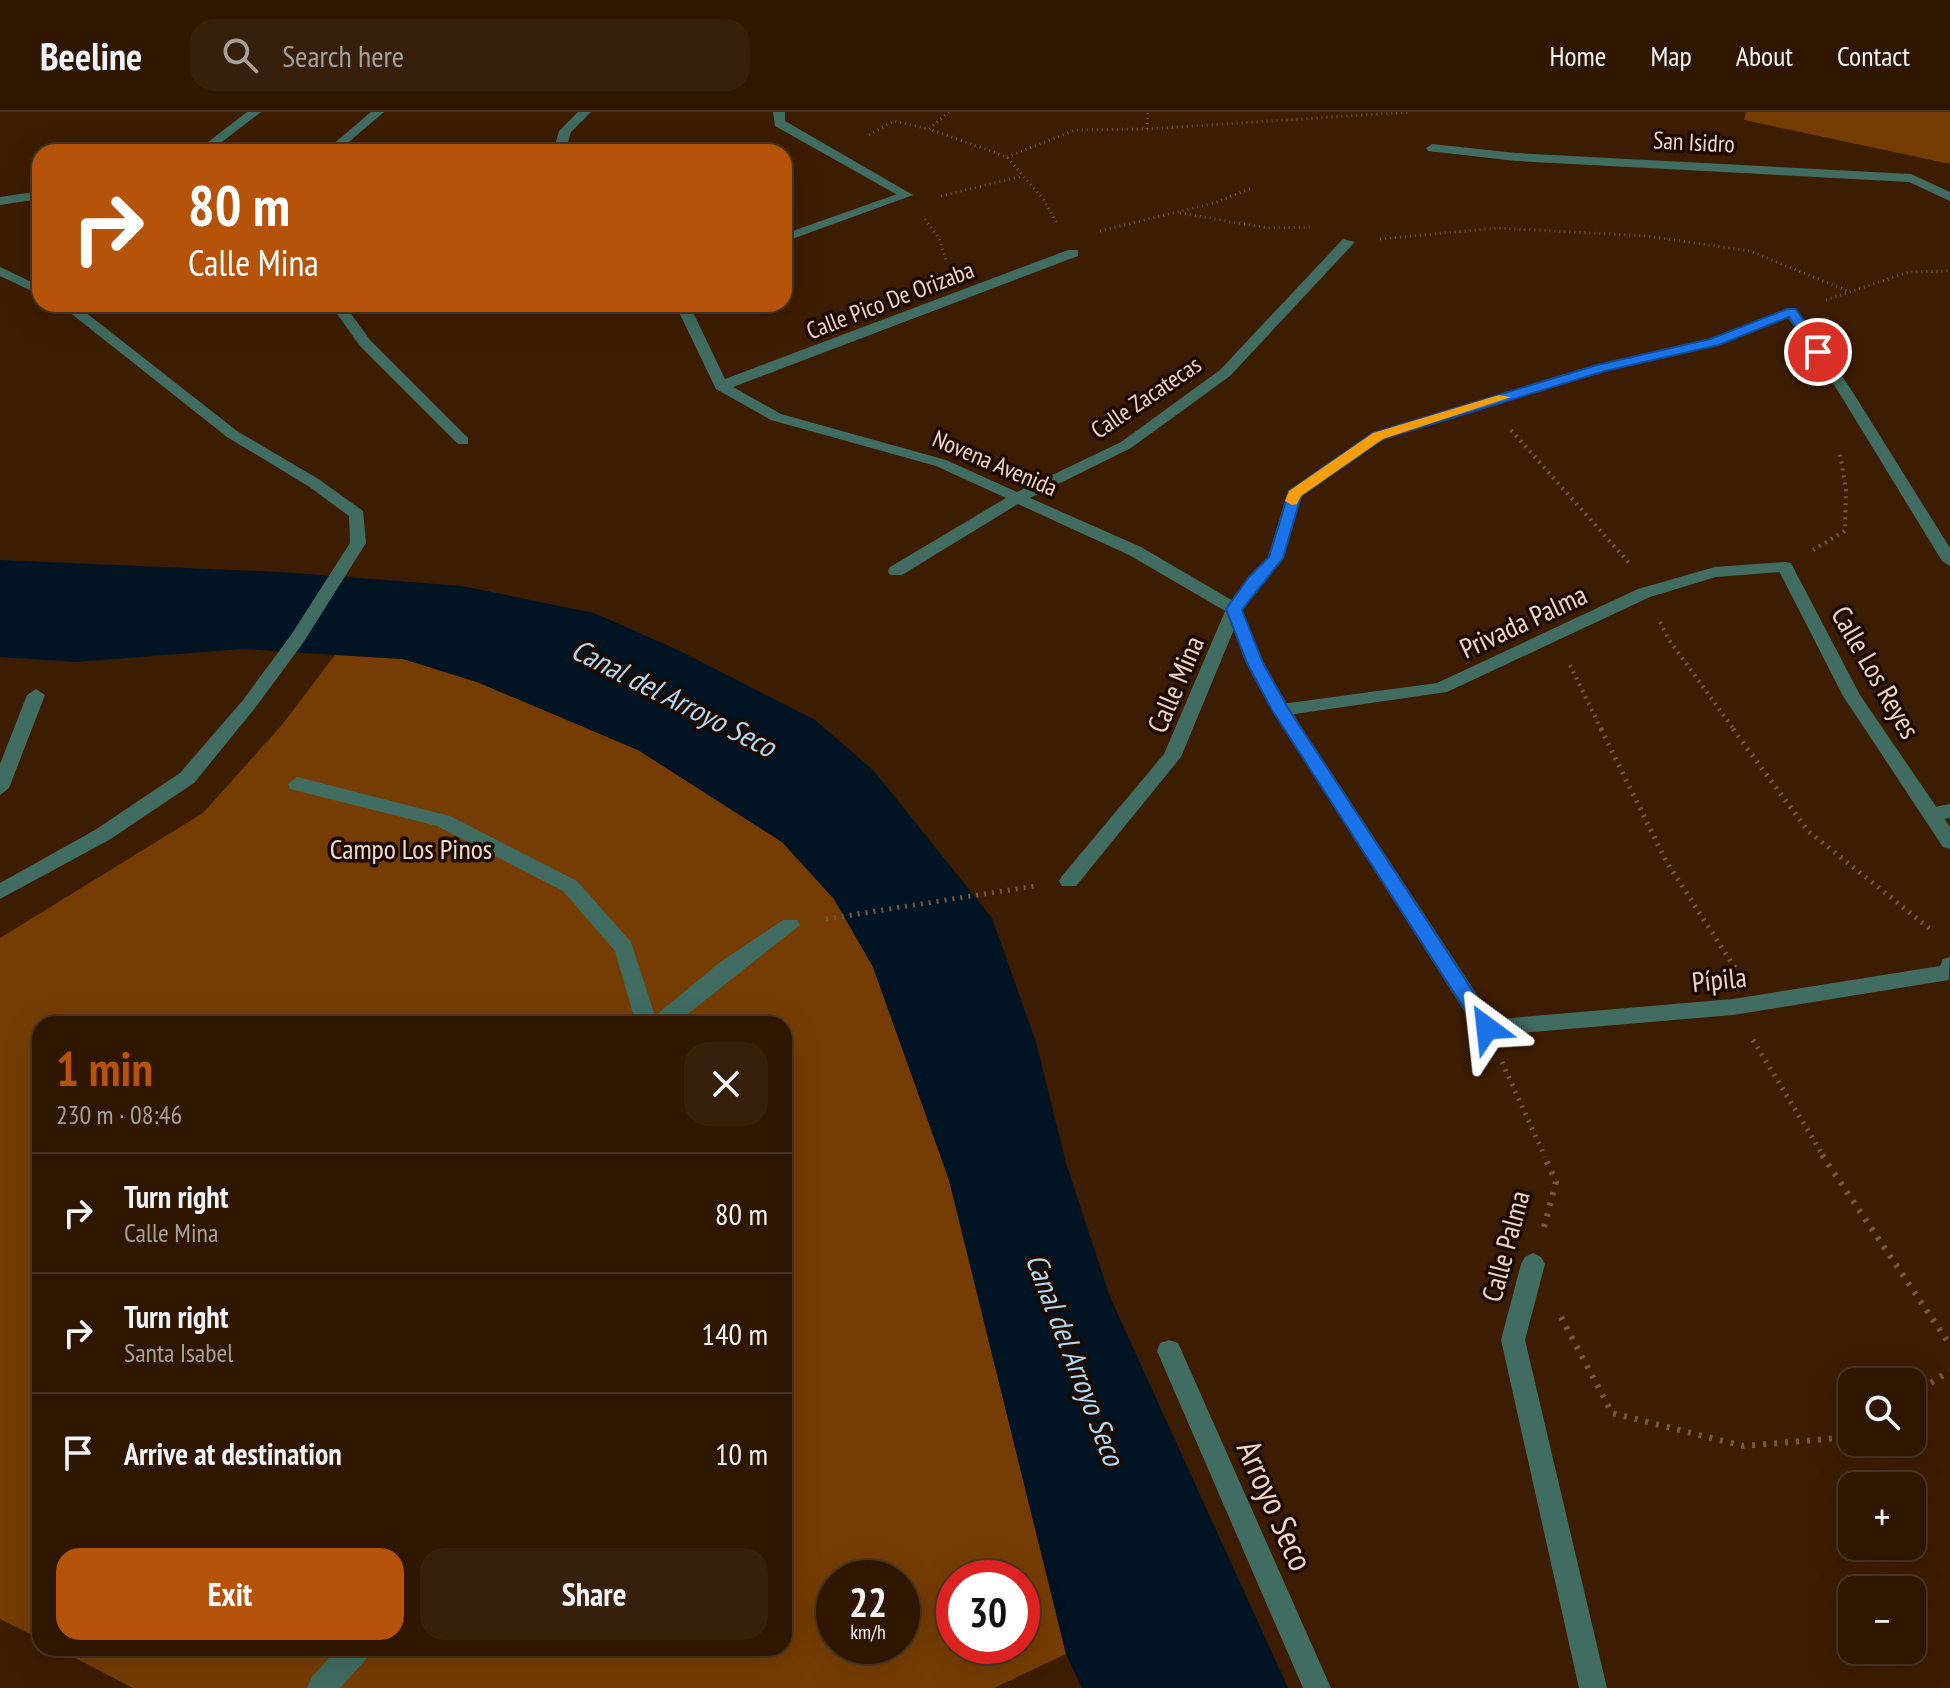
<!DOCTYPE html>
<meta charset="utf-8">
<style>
body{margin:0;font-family:"PT Sans Narrow",sans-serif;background:#361f0b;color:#f1f3f6;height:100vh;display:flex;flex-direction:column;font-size:30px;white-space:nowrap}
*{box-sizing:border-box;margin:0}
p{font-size:26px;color:#a79f99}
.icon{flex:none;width:44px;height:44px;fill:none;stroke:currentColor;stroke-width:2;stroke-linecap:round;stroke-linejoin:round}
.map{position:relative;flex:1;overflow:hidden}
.sheet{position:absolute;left:32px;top:904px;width:760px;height:640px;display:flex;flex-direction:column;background:#2e1601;border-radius:24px;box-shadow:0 8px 32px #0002,0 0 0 2px #493523}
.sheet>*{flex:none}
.guide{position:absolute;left:32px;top:32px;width:760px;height:168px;border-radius:24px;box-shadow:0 8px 32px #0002,0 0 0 2px #493523;background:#b45309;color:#fff;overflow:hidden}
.fabs{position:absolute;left:1838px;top:1256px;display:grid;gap:16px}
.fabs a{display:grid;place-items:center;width:88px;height:88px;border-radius:16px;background:#2e1601;box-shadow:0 8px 32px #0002,0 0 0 2px #493523;font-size:40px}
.speed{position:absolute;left:816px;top:1448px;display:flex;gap:16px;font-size:40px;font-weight:700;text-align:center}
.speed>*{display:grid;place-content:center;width:104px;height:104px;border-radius:50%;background:#2e1601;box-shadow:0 8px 32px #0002,0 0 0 2px #493523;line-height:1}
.speed small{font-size:20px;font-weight:400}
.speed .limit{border:12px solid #d22;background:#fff;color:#111}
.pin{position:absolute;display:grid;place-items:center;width:68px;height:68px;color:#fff;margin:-34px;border:4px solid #fff;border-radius:50%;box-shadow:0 2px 8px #0007}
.me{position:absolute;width:88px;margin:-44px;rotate:330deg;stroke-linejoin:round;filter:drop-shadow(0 0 6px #0008)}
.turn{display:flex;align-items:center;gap:28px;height:168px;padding:0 24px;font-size:36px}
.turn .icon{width:104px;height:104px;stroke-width:2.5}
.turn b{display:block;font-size:56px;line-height:68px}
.round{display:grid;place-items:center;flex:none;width:84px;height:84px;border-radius:24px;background:#361f0b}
.summary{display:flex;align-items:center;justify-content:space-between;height:136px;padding:0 24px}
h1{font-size:48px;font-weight:700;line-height:60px;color:#b45309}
.cta{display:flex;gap:16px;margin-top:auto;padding:16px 24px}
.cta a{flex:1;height:92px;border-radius:24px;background:#b45309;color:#fff;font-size:32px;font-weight:700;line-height:92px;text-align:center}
.cta a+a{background:#361f0b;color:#f1f3f6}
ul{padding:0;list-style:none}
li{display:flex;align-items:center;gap:24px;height:120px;padding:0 24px;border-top:2px solid #493523}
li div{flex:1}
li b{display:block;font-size:30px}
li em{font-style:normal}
header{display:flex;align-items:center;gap:48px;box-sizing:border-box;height:112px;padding:0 40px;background:#2e1601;border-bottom:2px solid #493523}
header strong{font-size:38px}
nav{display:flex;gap:44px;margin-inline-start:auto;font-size:28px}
.search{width:560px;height:72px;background:#361f0b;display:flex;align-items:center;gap:20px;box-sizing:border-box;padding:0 28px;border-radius:24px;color:#a79f99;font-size:30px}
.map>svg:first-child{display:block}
.green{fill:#753d03;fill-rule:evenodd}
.water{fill:#001423}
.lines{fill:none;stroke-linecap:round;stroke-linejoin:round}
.path-far3{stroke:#775940;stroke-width:3;stroke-dasharray:1 4;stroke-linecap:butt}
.path-far2{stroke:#775940;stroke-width:4;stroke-dasharray:2 5;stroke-linecap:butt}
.path-far1{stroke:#775940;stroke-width:5;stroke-dasharray:2 6;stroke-linecap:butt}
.path{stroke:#775940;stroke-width:6;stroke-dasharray:3 8;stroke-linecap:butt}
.service{fill:#406c61;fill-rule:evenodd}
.pedestrian{fill:#406c61;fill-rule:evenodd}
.minor{fill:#406c61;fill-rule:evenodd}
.route{fill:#1a73e8;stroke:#114b97;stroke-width:2}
.slow{fill:#f59e0b}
.labels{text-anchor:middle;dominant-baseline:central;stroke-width:7;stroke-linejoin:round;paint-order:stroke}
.far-street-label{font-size:24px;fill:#f1d5c3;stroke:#1c0a00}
.street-label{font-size:28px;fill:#f1d5c3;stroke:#1c0a00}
.park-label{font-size:28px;fill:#f1ddcf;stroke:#1c0a00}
.water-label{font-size:30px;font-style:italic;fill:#b0daf6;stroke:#1c0a00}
.near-street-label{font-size:34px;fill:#f1d5c3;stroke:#1c0a00}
</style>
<header>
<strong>Beeline</strong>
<div class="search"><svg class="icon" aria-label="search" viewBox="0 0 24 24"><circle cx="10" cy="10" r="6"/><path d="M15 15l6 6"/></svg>Search here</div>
<nav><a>Home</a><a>Map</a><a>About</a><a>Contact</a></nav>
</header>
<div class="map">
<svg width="1950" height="1576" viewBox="0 0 1950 1576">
<rect width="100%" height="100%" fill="#3d1d01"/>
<!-- green -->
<path class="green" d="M1746,0H1950V52L1744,8Z
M335,543L403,547L477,570L638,638L782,730L834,787L873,855L949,1068L1066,1542L994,1576H133L56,1536H784V912H40V1527L0,1507V826L203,701L281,614ZM834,1466H902V1534H834ZM954,1466H1022V1534H954Z"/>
<!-- water -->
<path class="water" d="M0,448L281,460L462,474L594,501L678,538L815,608L874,659L992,806L1036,930L1066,1051L1110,1185L1288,1576H1082L1066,1542L949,1068L873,855L834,787L782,730L638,638L477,570L403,547L242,537L77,550L0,545Z"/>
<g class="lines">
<!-- path-far3 -->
<path class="path-far3" d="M949,0L929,17L1007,45L1044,88L1056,110
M1147,17L1148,0
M869,23L894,9L929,17
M1007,45L1075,18L1147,17L1410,0
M941,84L1023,64
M1180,101L1268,116L1313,115
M925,107L939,126L947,151
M1100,119L1214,91L1252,76
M1380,127L1497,116L1647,124L1750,139L1850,180
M1826,188L1909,160L1950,159"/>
<!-- path-far2 -->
<path class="path-far2" d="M1511,318L1629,451
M1813,438L1845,419L1846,377L1840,342
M1660,510L1669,528L1735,619
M1570,553L1602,619"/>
<!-- path-far1 -->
<path class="path-far1" d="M1601,617L1666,749L1735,856
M1733,617L1808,719L1934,820
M826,807L1034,774
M1753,928L1824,1045
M1502,950L1545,1045"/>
<!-- path -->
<path class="path" d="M1822,1043L1950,1233
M1544,1115L1556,1070L1544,1043
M1561,1205L1612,1301L1743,1334L1839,1326L1852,1319
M1912,1282L1950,1259"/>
<!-- service -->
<path class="service" d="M1432,32L1516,41L1911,62L1950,80V89L1909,70L1516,49L1428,39L1426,36Z
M903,80L913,83L784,130V122Z
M1791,196L1796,197L1852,279L1950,436V454L1942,449L1838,279L1788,206L1719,233L1606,259L1383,327L1301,384L1284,446L1242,498L1181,645L1076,774H1062L1059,769L1062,764L1164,642L1226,497L1268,445L1288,379L1373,321L1597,253L1710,227Z
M1785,450L1791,451L1793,455L1791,459L1716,465L1650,485L1447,580L1281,604L1272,598L1281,592L1437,571L1638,477L1715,455Z
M36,577L45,583L9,676L0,683V652L27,583Z
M297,665L450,704L577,769L631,830L655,904L719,851L783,808H797L800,813L675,912H636L615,839L563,779L437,714L290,677L288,672Z
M1950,692V706L1931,709L1921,702L1924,697Z
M1950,845L1949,868L1733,903L1487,924L1479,922L1476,916L1479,910L1487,908L1733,887L1940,854L1943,847Z
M338,1536H371L367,1546L340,1576H307L311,1566Z"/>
<!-- pedestrian -->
<path class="pedestrian" d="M1169,1228L1178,1231L1331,1576H1303L1157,1239L1160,1231Z"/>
<!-- minor -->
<path class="minor" d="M247,0H261L209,40H195Z
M371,0H384L337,40H324Z
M578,0H591L571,20L565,40H553L559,19Z
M773,0H785V9L913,83L903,86L775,14Z
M40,79V87L0,93V85Z
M1343,127L1355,130L1230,264L1131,336L1030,386L1141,435L1240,493L1264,551L1289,596L1495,910L1498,916L1495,922L1487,924L1479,922L1272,598L1246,551L1227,500L1129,443L1018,392L902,463H890L888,459L890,455L1006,386L936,354L771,308L716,277L675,192H689L725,267L1068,138H1078V144L733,275L781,302L946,348L1017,380L1121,330L1220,258Z
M0,155L40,174V183L0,164Z
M59,192H75L237,319L320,368L363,399L366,431L303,531L255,596L194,671L109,728L0,787V771L95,718L180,661L243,588L291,523L350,431L349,404L308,374L227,325Z
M330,192H344L370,228L468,326V332H458L360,234Z
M1785,450L1793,455L1860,583L1950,715V737L1943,735L1843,584L1777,455Z
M1533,1141L1541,1145L1545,1152L1525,1228L1607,1576H1579L1501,1228L1521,1152L1525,1145Z"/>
</g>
<!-- route -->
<path class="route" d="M1787,197H1796L1825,240L1823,243H1814L1789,205L1719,233L1605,259L1383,327L1301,384L1283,446L1242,498L1263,551L1288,596L1497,916L1494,921H1480L1272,598L1247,551L1226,497L1249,465L1269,445L1289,379L1373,321L1597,253L1710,227Z"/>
<!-- slow -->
<path class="slow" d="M1499,283L1511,285L1383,327L1301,384L1297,392L1292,393L1285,389L1289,379L1373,321Z"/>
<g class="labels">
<!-- far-street labels -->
<g class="far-street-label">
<text transform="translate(1694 30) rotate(3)">San Isidro</text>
<text transform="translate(890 188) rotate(-21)">Calle Pico De Orizaba</text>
<text transform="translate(1146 285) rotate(-34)">Calle Zacatecas</text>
<text transform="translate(995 351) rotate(23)">Novena Avenida</text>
</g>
<!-- street labels -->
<g class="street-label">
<text transform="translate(1523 509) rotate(-25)">Privada Palma</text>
<text transform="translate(1876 560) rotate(60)">Calle Los Reyes</text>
<text transform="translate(1175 572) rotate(-67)">Calle Mina</text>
<text transform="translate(1719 867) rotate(-6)">Pípila</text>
<text transform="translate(1505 1134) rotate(-75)">Calle Palma</text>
</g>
<!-- park labels -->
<g class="park-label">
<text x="411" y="736">Campo Los Pinos</text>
</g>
<!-- water labels -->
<g class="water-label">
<text transform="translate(674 585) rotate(27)">Canal del Arroyo Seco</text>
<text transform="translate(1076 1247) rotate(69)">Canal del Arroyo Seco</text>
</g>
<!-- near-street labels -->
<g class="near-street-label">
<text transform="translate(1276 1393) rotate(66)">Arroyo Seco</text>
</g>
</g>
</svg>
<div class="fabs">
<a><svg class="icon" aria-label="search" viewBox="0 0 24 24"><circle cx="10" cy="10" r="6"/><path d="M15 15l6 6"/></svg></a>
<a>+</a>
<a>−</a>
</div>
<div class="speed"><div>22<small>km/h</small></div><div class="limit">30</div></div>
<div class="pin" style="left:1818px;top:240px;background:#d93025"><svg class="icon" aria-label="arrive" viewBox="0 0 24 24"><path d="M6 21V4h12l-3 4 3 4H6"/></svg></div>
<svg class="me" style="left:1487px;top:916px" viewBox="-20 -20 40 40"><path d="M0-17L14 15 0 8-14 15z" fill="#1a73e8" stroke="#fff" stroke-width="4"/></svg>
<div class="guide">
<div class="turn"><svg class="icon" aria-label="right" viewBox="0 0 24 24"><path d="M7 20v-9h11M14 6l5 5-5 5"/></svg><div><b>80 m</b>Calle Mina</div></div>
</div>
<section class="sheet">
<div class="summary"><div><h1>1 min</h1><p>230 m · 08:46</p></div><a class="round"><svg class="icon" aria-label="close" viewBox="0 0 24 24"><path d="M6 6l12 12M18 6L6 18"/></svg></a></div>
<ul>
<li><svg class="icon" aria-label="right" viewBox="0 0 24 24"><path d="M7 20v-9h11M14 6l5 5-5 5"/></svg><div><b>Turn right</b><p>Calle Mina</p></div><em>80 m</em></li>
<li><svg class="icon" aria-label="right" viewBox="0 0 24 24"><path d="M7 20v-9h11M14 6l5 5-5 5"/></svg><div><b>Turn right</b><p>Santa Isabel</p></div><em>140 m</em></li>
<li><svg class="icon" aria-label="arrive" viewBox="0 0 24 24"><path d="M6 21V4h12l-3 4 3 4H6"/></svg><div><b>Arrive at destination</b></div><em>10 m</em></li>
</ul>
<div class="cta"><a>Exit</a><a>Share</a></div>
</section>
</div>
